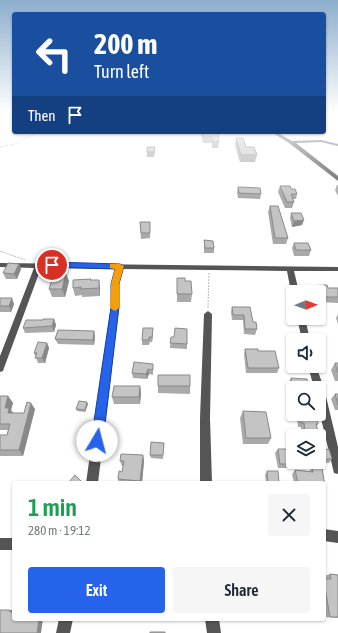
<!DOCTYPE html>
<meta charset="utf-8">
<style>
body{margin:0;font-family:"Asap Condensed",sans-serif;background:#f6f6f7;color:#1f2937;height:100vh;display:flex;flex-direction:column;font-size:15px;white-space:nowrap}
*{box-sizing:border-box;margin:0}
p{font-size:13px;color:#747a83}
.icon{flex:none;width:22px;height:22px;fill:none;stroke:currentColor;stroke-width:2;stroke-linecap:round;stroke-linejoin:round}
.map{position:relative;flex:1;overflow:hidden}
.drawer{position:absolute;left:12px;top:481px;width:314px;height:140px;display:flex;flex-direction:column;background:#fff;border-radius:4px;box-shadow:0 1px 3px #0004}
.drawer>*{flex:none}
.hud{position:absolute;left:12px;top:12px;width:314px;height:122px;border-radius:4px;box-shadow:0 1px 3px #0004;background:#1a4fa0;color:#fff;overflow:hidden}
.needle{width:26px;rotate:89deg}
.controls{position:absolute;left:286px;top:285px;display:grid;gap:8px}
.controls a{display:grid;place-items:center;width:40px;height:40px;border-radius:4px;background:#fff;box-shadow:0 1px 3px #0004;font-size:20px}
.pin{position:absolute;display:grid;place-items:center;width:34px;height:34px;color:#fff;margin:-17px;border:2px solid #fff;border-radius:50%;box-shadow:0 1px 4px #0007}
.me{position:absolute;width:44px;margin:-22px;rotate:8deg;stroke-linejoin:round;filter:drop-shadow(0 0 3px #0008)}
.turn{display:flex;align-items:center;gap:14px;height:84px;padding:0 16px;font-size:18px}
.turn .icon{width:52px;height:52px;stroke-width:2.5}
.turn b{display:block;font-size:28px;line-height:34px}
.then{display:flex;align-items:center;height:38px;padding:0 16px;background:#0003;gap:8px;font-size:15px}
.round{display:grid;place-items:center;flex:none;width:42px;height:42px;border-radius:4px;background:#f6f6f7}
.overview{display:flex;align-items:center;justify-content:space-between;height:68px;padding:0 16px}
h1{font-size:24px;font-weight:600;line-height:30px;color:#1e9e55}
.primary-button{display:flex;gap:8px;margin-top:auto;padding:8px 16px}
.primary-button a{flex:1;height:46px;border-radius:4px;background:#2563eb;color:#fff;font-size:16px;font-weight:600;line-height:46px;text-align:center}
.primary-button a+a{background:#f6f6f7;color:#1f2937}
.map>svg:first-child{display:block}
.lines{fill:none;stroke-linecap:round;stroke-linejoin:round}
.path{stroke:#777;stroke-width:1;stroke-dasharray:0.5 1;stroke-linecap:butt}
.minor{fill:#555;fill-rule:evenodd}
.wall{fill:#a9a9a9}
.shaded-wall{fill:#898989}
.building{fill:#c4c4c4;stroke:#898989}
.route{fill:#2563eb;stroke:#184099}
.slow{fill:#f59e0b}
</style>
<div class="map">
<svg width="338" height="633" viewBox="0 0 338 633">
<rect width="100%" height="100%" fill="#fff"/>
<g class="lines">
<!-- path -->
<path class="path" d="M0,147L15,144L37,132
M0,251L25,260
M208,308L209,273"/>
<!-- minor -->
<path class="minor" d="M271,132H276L292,141L321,140L338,144V146L321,142L296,143L338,176V181L289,143Z
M0,263L338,267V271H294L299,292H293V294L291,292L287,271L123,269L119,284V307L98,483H86L111,307V284L116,269L41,268L4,368L3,371L0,372V356L34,268L0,267Z
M208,311L212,314L210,418L212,483H200V418L204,314Z
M297,318H305L310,340H302Z
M308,366H316L324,388L338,447V474L334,473L333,469L319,410V388H314Z
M324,529L338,531V543L324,541Z
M0,538H14V550H0Z
M59,619H73L70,633H56Z
M205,619H219L221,633H207Z"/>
</g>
<!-- wall -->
<path class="wall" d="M200,132H215L219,142L218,148H212V143H203Z
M236,138L257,155L255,162H240L235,145Z
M147,152H155L154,157H147Z
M337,185H338V196L335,190Z
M280,186L291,189L297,194L296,199H292L294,202L292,208H285L278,192Z
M238,187L261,194L260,199L238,198L237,192Z
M270,206L288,238L286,244H273L268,212Z
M291,213L302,225L292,227L290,218Z
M140,222H150V238L141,239Z
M204,240L214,248V253H204Z
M294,243L311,250L309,256H294L292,248Z
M19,264L21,269L17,279H6L3,273Z
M177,278L185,281L192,294L191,302H177Z
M91,279V280L100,288V296L82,297V295L75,296L73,288Z
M69,281L65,297H52L49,289Z
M306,286L328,288H338V303L319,302V292H304Z
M0,298L14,304L11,312H0Z
M232,307H250L253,322L257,329L255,335L244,334L243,320H232L231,312Z
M338,314V324L336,318Z
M54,319L56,325L54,332L25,333L23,328L43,320Z
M187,329V349L170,348L171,337H174Z
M94,331L95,337L94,345L58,344L55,339Z
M153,333L152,342H150L149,345H142V340Z
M47,343L49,348L45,363H38L34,353Z
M245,349L258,351L279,368L277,373H246L244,354Z
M335,363H338V381H335L331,370Z
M153,364V375L149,374L147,379L133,378L132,373Z
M291,378L293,388V411H292L287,385Z
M140,386L141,393L140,404H114L112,397Z
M158,386H190V394L158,393Z
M335,394H338V410H335L331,399Z
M0,396H8L13,403L11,410L13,413H24L35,409L23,456H0V435H7L8,430H0Z
M88,404L85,412L77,411L76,409Z
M243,411L271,438L268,444H243L240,418Z
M300,416L318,424L317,426L318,432L314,436L302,435L301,427H298L297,420Z
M164,443L163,459L151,458L150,455Z
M278,449L298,464L295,468H278L275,453Z
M319,450L332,459L329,463H315V462H319Z
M143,455L144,461L142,483H119L118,479L122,472L123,466H122L120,461Z
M312,468H322L325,486L324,487V483H294L292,474L295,470L309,471Z
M267,471L279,483H266L265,475Z
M330,574L338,575V618L324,617V576Z"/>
<!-- shaded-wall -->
<path class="shaded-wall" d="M304,220L302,225L292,227L294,221Z
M19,264L21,269L17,279L14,274Z
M66,273L69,281L65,297L62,289Z
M99,280L100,288V296L99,288Z
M12,298L14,304L11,312L9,306Z
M54,319L56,325L54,332L52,326Z
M153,328V333L152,342V337Z
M94,331L95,337L94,345L93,340Z
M47,343L49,348L45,363L42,358Z
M148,369L149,374L147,379L146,374Z
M140,386L141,393L140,404L139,397Z
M8,396L13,403L11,410L14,414L8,413L5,408Z
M87,402L88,404L85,412V410Z
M31,403L35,409L23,456L19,450Z
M143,455L144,461L142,483H141L140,481Z
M10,610H14V613L10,612Z
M39,619H43L41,633H37Z"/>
<!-- building -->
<path class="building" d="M202,132H215V133H218L219,142H213L212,137H203Z
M236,138H243L246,147H254L257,155H241Z
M147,147H155L154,152H147Z
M280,186H290L291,189H295L297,194H291L294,202H287Z
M238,187L260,188L261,194L239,193Z
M270,206H278L288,238H275Z
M291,213H301L304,220L294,221Z
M140,222H150V233H141Z
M204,240L213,241L214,248H205Z
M294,243H308L311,250H296Z
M8,263L19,264L14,274L3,273Z
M54,273H66L62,289H49Z
M177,278H185V281H191L192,294H177Z
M91,279L90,280H99V288L80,289L81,287L73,288V280Z
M327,285L328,288H338V297H319V292H308L306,286Z
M0,298H12L9,306H0Z
M232,307H250L253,322H256L257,329H245L244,315H233Z
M43,319H54L52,326L23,328L26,320H43Z
M143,328H153L152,337H149V340H142Z
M175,328L187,329V344L170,343L171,337H174Z
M58,330L94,331L93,340L55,339Z
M38,342L47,343L42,358H35L37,353H34Z
M245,349H258V351H275L279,368H248Z
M134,362L153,364V370L148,369L146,374L132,373Z
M335,363H338V373Z
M158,375H190V386H158Z
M291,378L307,379L309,388H293V390Z
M114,386H140L139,397H112Z
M335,394H338V405Z
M0,396H8L5,408H9L8,413H24L27,402L31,403L19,450H0V435H7L10,424H0Z
M79,401L87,402L85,410L76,409Z
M243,411L266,412L271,438H246Z
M300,416L317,417L318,424H316L318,432L305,431L304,423H301Z
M151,442L164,443L163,455H150Z
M278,449H293V462H297L298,464H280Z
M329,449L332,459H319V450Z
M121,454L143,455L140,481L118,479L119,471L122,472L124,461H120Z
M312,468H322L325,486H324V483H298L295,470L313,472Z
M267,471H278L279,483H268Z
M75,475L83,483H68Z
M330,574L338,575V617H330L325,588H324V579H331Z
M0,610H10V612H14V619H39L37,633H0Z
M150,632H165V633H150Z"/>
<!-- sky -->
<linearGradient id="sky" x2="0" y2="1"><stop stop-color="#8cadcc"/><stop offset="0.56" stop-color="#fff"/><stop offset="1" stop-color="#fff" stop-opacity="0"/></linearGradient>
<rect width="338" height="200" fill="url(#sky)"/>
<!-- route -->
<path class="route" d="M52,262L120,264L124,266L119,284V307L103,441L101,445L97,447L93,445L91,441L111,307V284L115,269L49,267L48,265Z"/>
<!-- slow -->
<path class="slow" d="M110,264H120L124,266L119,284V308L115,311L110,308L111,284L115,269L110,268Z"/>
</svg>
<div class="controls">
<a><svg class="needle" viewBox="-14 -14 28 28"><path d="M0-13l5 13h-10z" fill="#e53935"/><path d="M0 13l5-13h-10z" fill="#747a83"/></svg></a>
<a><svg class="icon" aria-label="sound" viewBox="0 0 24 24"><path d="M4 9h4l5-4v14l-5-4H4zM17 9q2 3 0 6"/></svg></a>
<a><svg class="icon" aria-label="search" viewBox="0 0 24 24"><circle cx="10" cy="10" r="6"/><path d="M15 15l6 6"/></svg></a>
<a><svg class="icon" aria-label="layers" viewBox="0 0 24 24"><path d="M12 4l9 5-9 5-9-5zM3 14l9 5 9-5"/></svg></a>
</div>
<div class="pin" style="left:52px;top:265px;background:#d93025"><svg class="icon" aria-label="arrive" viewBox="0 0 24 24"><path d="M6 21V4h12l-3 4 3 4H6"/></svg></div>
<svg class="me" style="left:97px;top:441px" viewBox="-20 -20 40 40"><circle r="19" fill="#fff"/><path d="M0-13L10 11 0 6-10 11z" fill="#2563eb"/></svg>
<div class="hud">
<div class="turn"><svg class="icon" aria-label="left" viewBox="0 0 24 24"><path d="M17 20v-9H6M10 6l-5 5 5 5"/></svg><div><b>200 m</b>Turn left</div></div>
<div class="then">Then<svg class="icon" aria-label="arrive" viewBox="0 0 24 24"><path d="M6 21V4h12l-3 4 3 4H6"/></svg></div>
</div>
<section class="drawer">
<div class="overview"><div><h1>1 min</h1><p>280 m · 19:12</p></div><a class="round"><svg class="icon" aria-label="close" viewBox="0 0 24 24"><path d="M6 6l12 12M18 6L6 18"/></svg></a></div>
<div class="primary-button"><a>Exit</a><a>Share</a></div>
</section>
</div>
